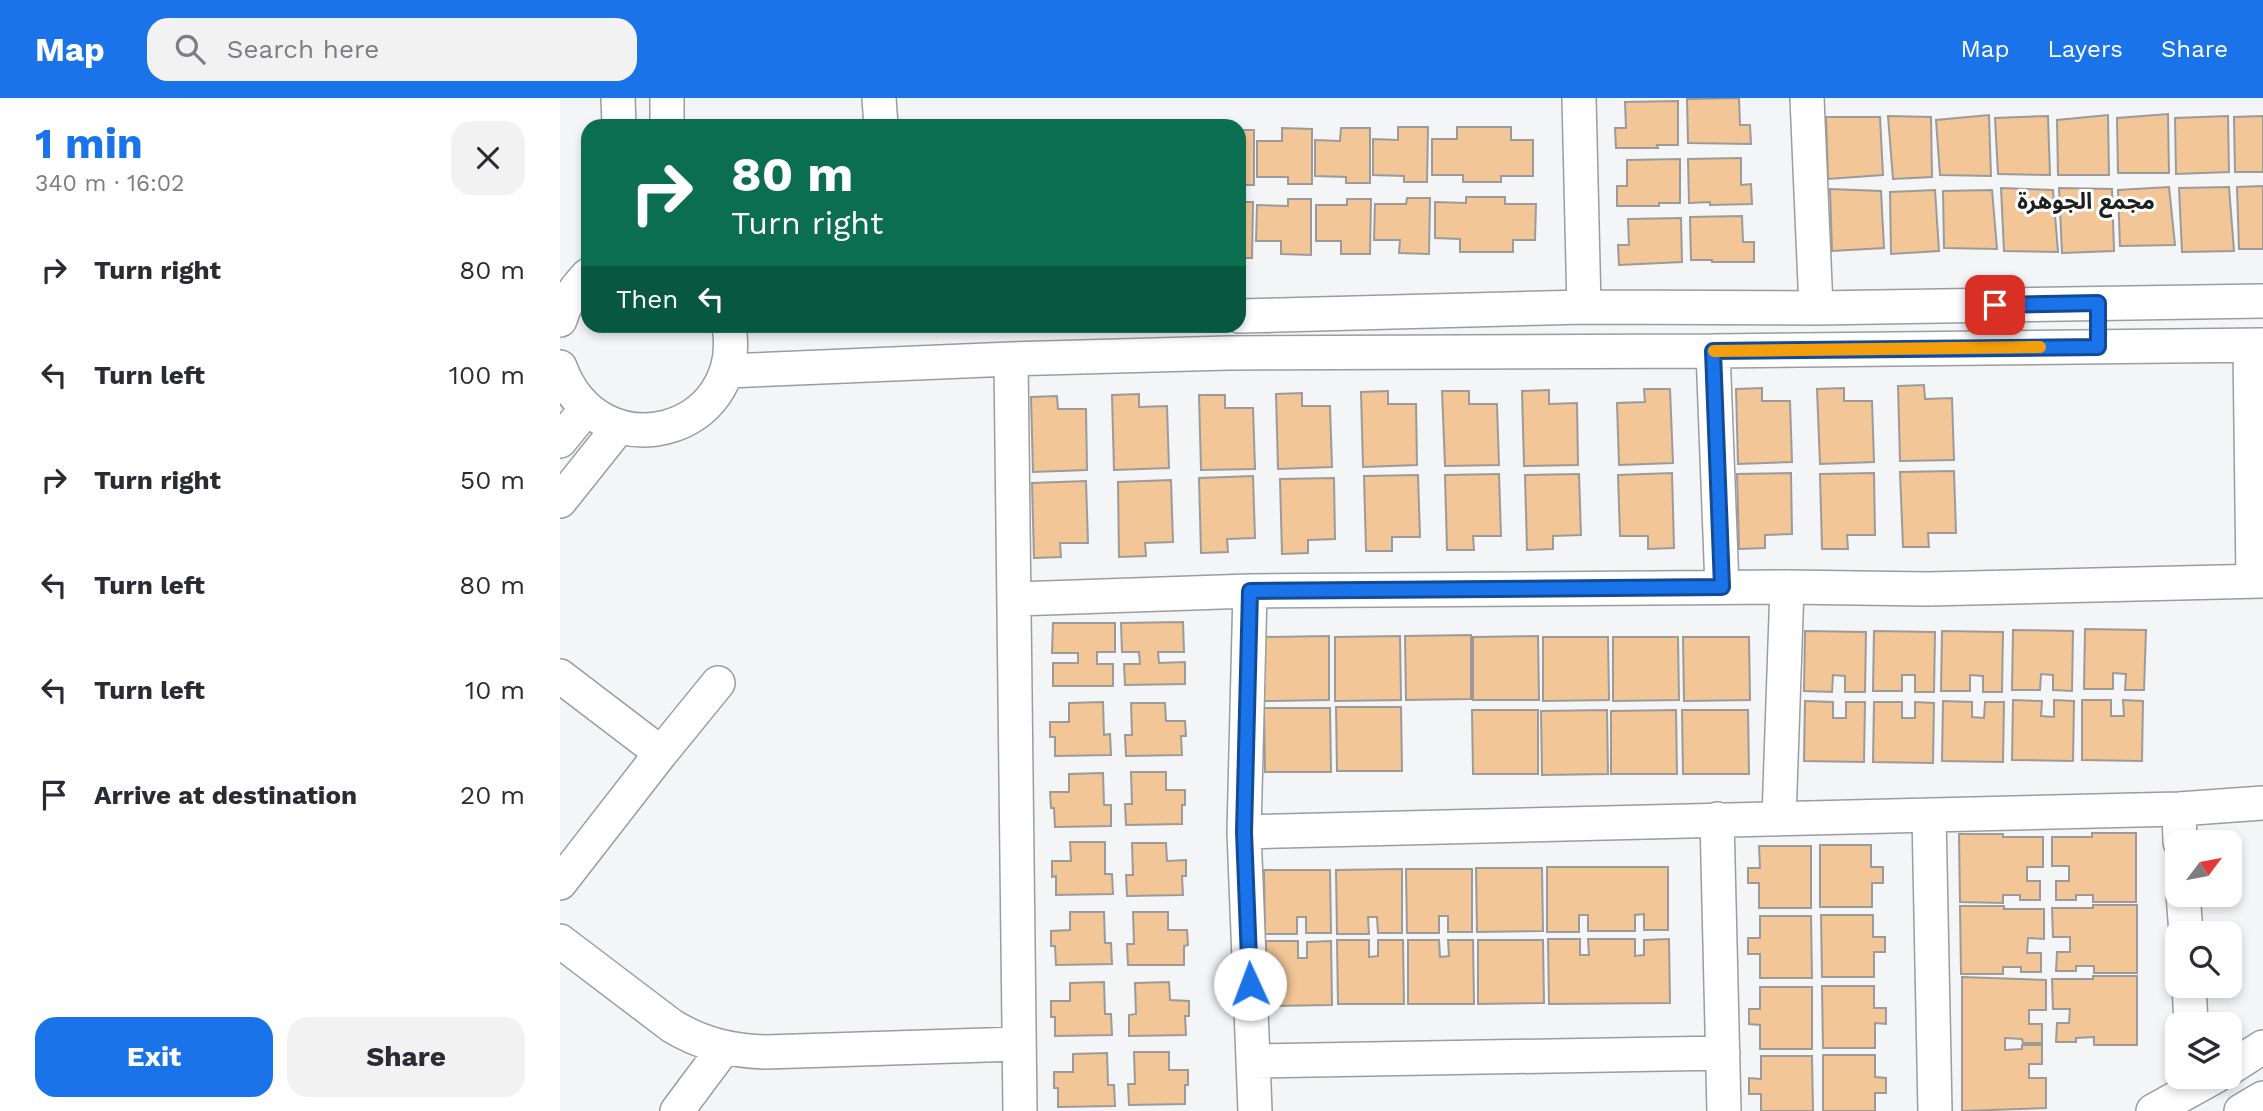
<!DOCTYPE html>
<meta charset="utf-8">
<style>
body{margin:0;font-family:"Work Sans","Noto Sans Arabic",sans-serif;background:#f2f2f3;color:#2b2b33;height:100vh;display:flex;flex-direction:column;font-size:26px;white-space:nowrap}
*{box-sizing:border-box;margin:0}
p{font-size:23px;color:#7c7c81}
.icon{flex:none;width:38px;height:38px;fill:none;stroke:currentColor;stroke-width:2;stroke-linecap:round;stroke-linejoin:round}
.map{position:relative;flex:1;overflow:hidden}
.side{display:flex;flex-direction:column;background:#fff;width:560px}
.side>*{flex:none}
.hud{position:absolute;left:21px;top:21px;width:665px;height:214px;border-radius:21px;box-shadow:0 4px 10px #0003;background:#0b6e4f;color:#fff;overflow:hidden}
.needle{width:46px;rotate:58deg}
.controls{position:absolute;left:1605px;top:732px;display:grid;gap:14px}
.controls a{display:grid;place-items:center;width:77px;height:77px;border-radius:14px;background:#fff;box-shadow:0 4px 10px #0003;font-size:35px}
.pin{position:absolute;display:grid;place-items:center;width:60px;height:60px;color:#fff;margin:-30px;border-radius:14px;box-shadow:0 4px 10px #0006}
.me{position:absolute;width:77px;margin:-38px;rotate:358deg;stroke-linejoin:round;filter:drop-shadow(0 0 5px #0008)}
.turn{display:flex;align-items:center;gap:24px;height:147px;padding:0 35px;font-size:32px}
.turn .icon{width:91px;height:91px;stroke-width:2.5}
.turn b{display:block;font-size:49px;line-height:60px}
.then{display:flex;align-items:center;height:66px;padding:0 35px;background:#0003;gap:14px;font-size:26px}
.round{display:grid;place-items:center;flex:none;width:74px;height:74px;border-radius:21px;background:#f2f2f3}
.summary{display:flex;align-items:center;justify-content:space-between;height:119px;padding:0 35px}
h1{font-size:42px;font-weight:700;line-height:52px;color:#1a73e8}
.button{display:flex;gap:14px;margin-top:auto;padding:14px 35px}
.button a{flex:1;height:80px;border-radius:21px;background:#1a73e8;color:#fff;font-size:28px;font-weight:700;line-height:80px;text-align:center}
.button a+a{background:#f2f2f3;color:#2b2b33}
ul{padding:0;list-style:none}
li{display:flex;align-items:center;gap:21px;height:105px;padding:0 35px}
li div{flex:1}
li b{display:block;font-size:26px}
li em{font-style:normal}
header{display:flex;align-items:center;gap:42px;box-sizing:border-box;height:98px;padding:0 35px;background:#1a73e8;color:#fff}
header strong{font-size:33px}
nav{display:flex;gap:38px;margin-inline-start:auto;font-size:24px}
.search{width:490px;height:63px;background:#f2f2f3;display:flex;align-items:center;gap:18px;box-sizing:border-box;padding:0 24px;border-radius:21px;color:#7c7c81;font-size:26px}
main{display:flex;flex:1;min-height:0}
.map>svg:first-child{display:block}
.building{fill:#f2c696;stroke:#9c9b99;stroke-width:2}
.lines{fill:none;stroke-linecap:round;stroke-linejoin:round}
.street-casing{stroke:#9b9c9e;stroke-width:36}
.street{stroke:#fff;stroke-width:33}
.route-casing{stroke:#114b97;stroke-width:18}
.route{stroke:#1a73e8;stroke-width:12}
.slow{stroke:#f59e0b;stroke-width:12}
.labels{text-anchor:middle;dominant-baseline:central;stroke-width:6;stroke-linejoin:round;paint-order:stroke}
.neighbourhood-label{font-size:23px;font-weight:bold;fill:#1e1f20;stroke:#fff}
</style>
<header>
<strong>Map</strong>
<div class="search"><svg class="icon" aria-label="search" viewBox="0 0 24 24"><circle cx="10" cy="10" r="6"/><path d="M15 15l6 6"/></svg>Search here</div>
<nav><a>Map</a><a>Layers</a><a>Share</a></nav>
</header>
<main>
<section class="side">
<div class="summary"><div><h1>1 min</h1><p>340 m · 16:02</p></div><a class="round"><svg class="icon" aria-label="close" viewBox="0 0 24 24"><path d="M6 6l12 12M18 6L6 18"/></svg></a></div>
<ul>
<li><svg class="icon" aria-label="right" viewBox="0 0 24 24"><path d="M7 20v-9h11M14 6l5 5-5 5"/></svg><div><b>Turn right</b></div><em>80 m</em></li>
<li><svg class="icon" aria-label="left" viewBox="0 0 24 24"><path d="M17 20v-9H6M10 6l-5 5 5 5"/></svg><div><b>Turn left</b></div><em>100 m</em></li>
<li><svg class="icon" aria-label="right" viewBox="0 0 24 24"><path d="M7 20v-9h11M14 6l5 5-5 5"/></svg><div><b>Turn right</b></div><em>50 m</em></li>
<li><svg class="icon" aria-label="left" viewBox="0 0 24 24"><path d="M17 20v-9H6M10 6l-5 5 5 5"/></svg><div><b>Turn left</b></div><em>80 m</em></li>
<li><svg class="icon" aria-label="left" viewBox="0 0 24 24"><path d="M17 20v-9H6M10 6l-5 5 5 5"/></svg><div><b>Turn left</b></div><em>10 m</em></li>
<li><svg class="icon" aria-label="arrive" viewBox="0 0 24 24"><path d="M6 21V4h12l-3 4 3 4H6"/></svg><div><b>Arrive at destination</b></div><em>20 m</em></li>
</ul>
<div class="button"><a>Exit</a><a>Share</a></div>
</section>
<div class="map">
<svg width="1703" height="1013" viewBox="0 0 1703 1013">
<rect width="100%" height="100%" fill="#f3f5f7"/>
<!-- building -->
<path class="building" d="M1179,0L1180,27H1190L1191,46L1128,45L1127,1Z
M1118,3V47H1097L1098,50H1056L1055,30H1066L1065,4Z
M1608,16L1609,75H1558L1557,20Z
M1429,17L1431,78L1380,77L1376,22Z
M1548,17L1549,77H1498L1497,22Z
M1328,18L1371,19L1372,79L1333,81Z
M1488,18L1490,77L1438,76L1435,20Z
M1668,18L1669,74L1616,76L1615,20Z
M1703,18V74H1675L1674,19Z
M1266,19H1320L1323,77L1268,81Z
M838,29H868L867,84H844V78L813,77V41L838,42Z
M897,29H951V42H973V78H941V84H903V77H872V41H897Z
M722,30L752,31V86H728V79H697V43H722Z
M781,30H810V85H786V79L755,78V42L780,43Z
M679,32H694V87H679Z
M1181,60V87L1191,86L1192,106L1150,107V104L1129,105L1128,61Z
M1120,61V105H1099V108H1057V88H1067V62Z
M1703,88V151H1679L1677,89Z
M1609,89L1615,147L1560,148L1558,92Z
M1669,89L1674,153L1622,154L1619,90Z
M1441,90L1493,92L1498,154L1444,153Z
M1499,90L1552,91L1554,153L1502,155Z
M1270,91L1321,93L1324,150L1272,153Z
M1375,92L1379,153L1331,156L1330,94Z
M1432,92L1437,151L1384,150L1383,93Z
M906,99H945V106H976L975,142H953V154H900V141L875,140V104L906,105Z
M847,100H870L869,156L839,155L840,142H814L815,106H846Z
M728,101H751V157L721,156V143H696L697,107L728,108Z
M787,101H811L810,156H781V143H756V107H787Z
M679,104H693L692,160H679Z
M1182,118L1183,144H1194V164H1152V162H1131L1130,119Z
M1121,120L1122,164L1059,167L1058,147H1069L1068,121Z
M1364,287L1365,301L1392,300L1394,362L1340,363L1338,288Z
M1202,290V303H1230L1232,364L1178,366L1176,291Z
M1284,290V303H1312L1314,364L1260,366L1257,291Z
M1084,291H1110L1113,365L1059,367L1057,305L1085,304Z
M989,292V306L1017,305L1018,367L964,368L962,293Z
M828,293V306H856L857,367L803,369L801,294Z
M882,293H909V306H937L939,367L885,368Z
M742,295V308H770L772,369L718,371L716,296Z
M579,296V309L607,308L609,370L554,372L552,297Z
M639,297H665V310H693L695,371L641,372Z
M497,298L498,311H526L527,372L473,374L471,299Z
M1394,373L1396,435H1368L1369,449H1343L1340,374Z
M1112,375L1114,450L1088,451V438H1060L1058,377Z
M1231,375L1232,436L1205,437V450L1179,451L1177,376Z
M1314,375L1315,437H1287L1288,451H1262L1260,376Z
M939,376L941,438H913L914,452H887L885,377Z
M1019,376L1021,437L993,438V451L967,452L965,377Z
M858,377L860,439H832V453H806L804,378Z
M693,378L695,440L667,441L668,454L641,455L639,380Z
M774,380L775,441L748,442V455L722,456L720,381Z
M611,382L613,444L585,445L586,458L559,459L558,384Z
M526,383L528,445H500L501,459L474,460L472,385Z
M623,524L624,554H598L599,565L625,564V586L565,587L564,566H580L579,554H562L561,525Z
M493,525H555V554H537V566H553V588H493V565H518V555H492Z
M1525,531L1586,532L1584,592H1565L1566,576L1553,575V591H1524Z
M1453,532L1513,533L1512,593L1493,592V577L1481,576L1480,592H1452Z
M1245,533L1306,534L1305,594H1285V578L1273,577L1272,594L1244,593Z
M1314,533L1375,534L1374,594H1355V577H1342V593H1313Z
M1382,533L1443,534L1442,594H1423V578L1410,577V593H1381Z
M911,537V601L846,602L845,538Z
M769,538V602L704,603L703,539Z
M840,538L841,602L775,603V539Z
M978,538L979,602H913V539Z
M983,539H1048L1049,602L983,603Z
M1053,539H1118L1119,602L1053,603Z
M1123,539H1189L1190,602L1124,603Z
M1453,602L1482,603L1481,618L1494,619V602L1514,603L1513,663L1452,662Z
M1522,602H1551V618H1564L1563,602L1583,603L1582,663L1522,662Z
M1245,603L1273,604V620H1286V604H1305L1304,664L1244,663Z
M1383,603L1412,604V619L1424,620L1425,604H1444L1443,664L1382,663Z
M543,604L544,637L550,636L551,657L495,658V639H490V624H509V605Z
M1314,604H1342V620H1355V604L1374,605L1373,665L1313,664Z
M571,605H605L606,623H625L626,638H621L622,657L566,658L565,637H572Z
M776,609H841L842,673H777Z
M704,610H770L771,674H705Z
M912,612H978V676H913Z
M1047,612L1048,676L982,677L981,613Z
M1116,612L1117,676H1051V613Z
M1122,612H1188L1189,676H1123Z
M571,674H606V692H625V707H622V726L566,727L565,706H572Z
M543,675L544,707H551V728L495,729L494,710H491L490,694H509V676Z
M1532,735H1576V804H1533V797H1516V802H1496V783H1509V768H1492V739H1532Z
M1399,736H1443V739H1483V769H1467V783H1480V802H1460V797H1443V805L1400,804Z
M510,744H545V776H552L553,796L496,797V778L492,779V763H511Z
M572,745H606L607,763L626,762V778H622L623,797L567,798L566,777H573Z
M1260,747H1311V769H1323V785H1312V809H1260Z
M1199,748H1251V810H1199V785H1188V770H1200Z
M987,769H1108V832H1084V816L1075,817V833H1028V817H1019V834H987Z
M916,770H982L983,833L917,834Z
M842,771V835H818L817,819H808L809,836H777L776,772Z
M846,771H912V834H888V818H879V835H847Z
M704,772H770L771,835H746V819H737V836H705Z
M1533,807H1577V875H1534V868H1516V873H1496L1497,854H1510V839H1493L1492,810H1533Z
M1400,808H1444V811H1484V841L1468,840L1467,855H1481V874H1461V869H1443V876H1401Z
M510,814H544L545,845H551L552,866L496,867L495,848H491V833L510,832Z
M573,814H608V832H627L628,847L624,848V867H568L567,846H574Z
M1261,817H1313V839H1325V854H1314V879H1262Z
M1200,818H1251L1252,880H1200V856H1188V840H1200Z
M988,841H1020V857H1029L1028,841H1075V858L1084,857V842L1109,841L1110,905L989,906Z
M777,842H809V859L818,858V842H843L844,906H778Z
M848,842H879L880,859L889,858L888,842H913L914,906H848Z
M918,842H983L984,905L918,906Z
M706,843H738V860H747V844L771,843L772,907L706,908Z
M1533,878H1577V947H1534V939L1516,940V944H1496L1497,925H1509L1510,911H1493L1492,881H1533Z
M1402,879L1486,882V912H1469V926H1482V945H1463L1462,941L1445,940V952L1462,951V947H1482V966H1469V980H1486V1010L1402,1013Z
M544,884L545,916H551L552,937L495,938V919H491V903H510V885Z
M609,884L610,902L629,903V918H625L626,937L569,938V917L576,916L575,885Z
M1262,888H1314V910H1326V926L1315,925V950H1263Z
M1200,889H1252V951H1200V927L1189,926V911H1200Z
M574,954H609V972H628V987H625V1006L569,1007L568,986H575Z
M547,955L548,987H554L555,1008L498,1009V990H494V974H513V956Z
M1263,957H1315V979L1326,980V995H1315V1013H1263Z
M1201,958H1252L1253,1013H1201V996H1189V980L1201,981Z"/>
<g class="lines">
<defs>
<path id="street" d="M58,0L59,28
M107,0V28
M319,0L321,28
M1019,0L1024,209
M1247,0L1256,210
M679,218L1024,209L1256,210L1703,203
M0,222C5,204 15,191 28,177
M1690,248L1693,483
M1153,253L1162,489
M451,261L460,1013
M0,269C39,376 187,336 169,228
M167,273L451,261L668,255L1153,253L1703,247
M0,343L26,311
M0,403L59,329
M690,493L684,734L695,1013
M455,501L690,493L1227,489L1368,491L1703,483
M0,578L101,655
M1619,711L1620,744
M1369,717L1375,1013
M1219,720L1227,489
M1157,721L1164,1013
M684,734L1619,711L1703,705
M0,785L101,655L158,585
M1623,796L1626,835
M0,843L112,928C142,946 171,953 206,954L459,946
M1629,887L1631,926
M693,963L1163,955
M1670,970L1703,949
M117,1013L164,950
M1593,1013L1656,978
M1681,1013L1703,1000"/>
</defs>
<!-- street casing -->
<use href="#street" class="street-casing"/>
<!-- street -->
<use href="#street" class="street"/>
</g>
<g class="lines">
<defs>
<path id="route" d="M690,886L684,734L690,493L1162,489L1153,253L1538,249V205L1435,207"/>
</defs>
<!-- route casing -->
<use href="#route" class="route-casing"/>
<!-- route -->
<use href="#route" class="route"/>
<!-- slow -->
<path class="slow" d="M1154,253L1480,249"/>
</g>
<g class="labels">
<!-- neighbourhood labels -->
<g class="neighbourhood-label">
<text x="1526" y="103">مجمع الجوهرة</text>
</g>
</g>
</svg>
<div class="controls">
<a><svg class="needle" viewBox="-14 -14 28 28"><path d="M0-13l5 13h-10z" fill="#e53935"/><path d="M0 13l5-13h-10z" fill="#7c7c81"/></svg></a>
<a><svg class="icon" aria-label="search" viewBox="0 0 24 24"><circle cx="10" cy="10" r="6"/><path d="M15 15l6 6"/></svg></a>
<a><svg class="icon" aria-label="layers" viewBox="0 0 24 24"><path d="M12 4l9 5-9 5-9-5zM3 14l9 5 9-5"/></svg></a>
</div>
<div class="pin" style="left:1435px;top:207px;background:#d93025"><svg class="icon" aria-label="arrive" viewBox="0 0 24 24"><path d="M6 21V4h12l-3 4 3 4H6"/></svg></div>
<svg class="me" style="left:690px;top:886px" viewBox="-20 -20 40 40"><circle r="19" fill="#fff"/><path d="M0-13L10 11 0 6-10 11z" fill="#1a73e8"/></svg>
<div class="hud">
<div class="turn"><svg class="icon" aria-label="right" viewBox="0 0 24 24"><path d="M7 20v-9h11M14 6l5 5-5 5"/></svg><div><b>80 m</b>Turn right</div></div>
<div class="then">Then<svg class="icon" aria-label="left" viewBox="0 0 24 24"><path d="M17 20v-9H6M10 6l-5 5 5 5"/></svg></div>
</div>
</div>
</main>
